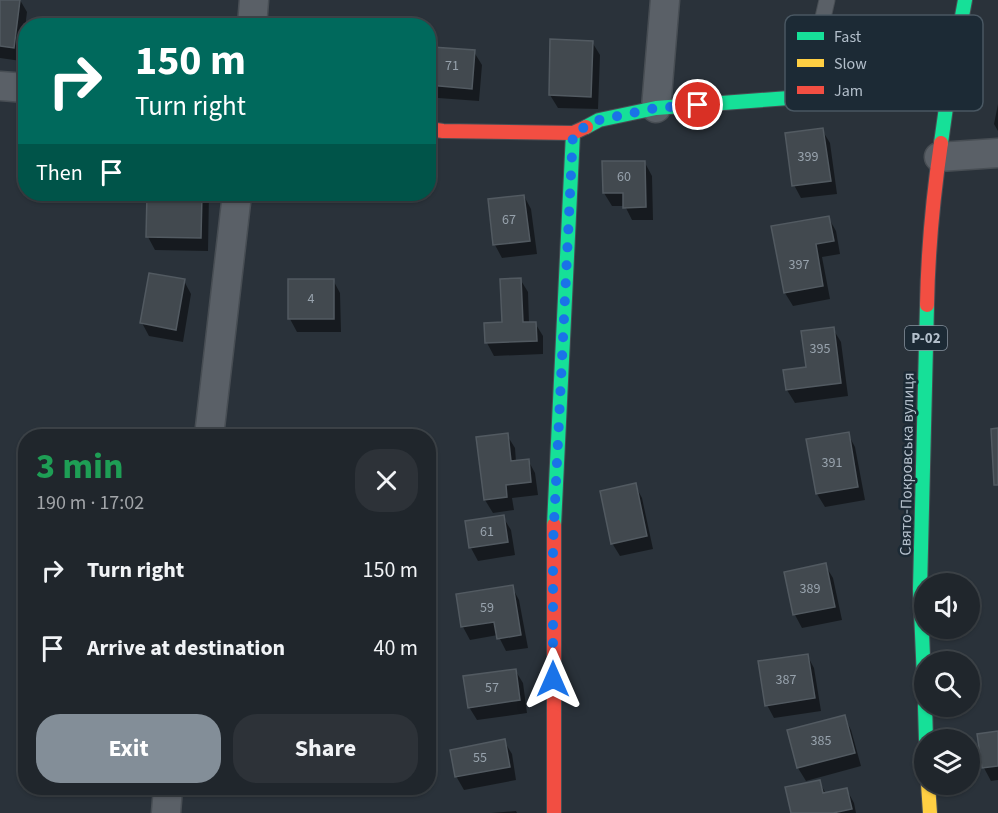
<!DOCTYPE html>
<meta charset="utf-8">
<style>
body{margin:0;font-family:"Source Sans 3",sans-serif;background:#2d3238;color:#f1f3f6;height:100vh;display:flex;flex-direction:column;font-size:22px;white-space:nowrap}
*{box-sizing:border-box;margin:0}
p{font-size:20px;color:#a2a5a9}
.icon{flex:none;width:33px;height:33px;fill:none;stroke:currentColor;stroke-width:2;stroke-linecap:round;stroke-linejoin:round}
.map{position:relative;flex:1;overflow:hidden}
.panel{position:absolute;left:18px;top:429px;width:418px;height:366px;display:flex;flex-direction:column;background:#20262c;border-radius:24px;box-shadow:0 2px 4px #0004,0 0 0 2px #3d4348}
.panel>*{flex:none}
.banner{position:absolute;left:18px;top:18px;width:418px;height:183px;border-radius:24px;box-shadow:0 2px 4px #0004,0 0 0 2px #3d4348;background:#00695c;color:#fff;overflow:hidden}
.controls{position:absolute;left:914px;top:573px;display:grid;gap:12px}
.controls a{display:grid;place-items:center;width:66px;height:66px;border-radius:50%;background:#20262c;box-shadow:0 2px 4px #0004,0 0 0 2px #3d4348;font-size:30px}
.pin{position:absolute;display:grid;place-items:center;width:51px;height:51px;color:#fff;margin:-26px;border:3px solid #fff;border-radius:50%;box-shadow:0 2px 6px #0007}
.me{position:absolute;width:66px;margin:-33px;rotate:0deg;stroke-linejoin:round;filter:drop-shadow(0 0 4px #0008)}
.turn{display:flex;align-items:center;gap:21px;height:126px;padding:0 18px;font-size:27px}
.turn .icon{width:78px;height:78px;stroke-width:2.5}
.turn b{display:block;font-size:42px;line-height:51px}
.then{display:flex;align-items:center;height:57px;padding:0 18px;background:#0003;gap:12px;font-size:22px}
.round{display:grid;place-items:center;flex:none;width:63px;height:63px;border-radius:24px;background:#2d3238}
.overview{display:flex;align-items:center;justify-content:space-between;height:102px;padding:0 18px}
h1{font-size:36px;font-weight:700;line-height:45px;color:#1e9e55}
.cta{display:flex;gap:12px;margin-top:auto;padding:12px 18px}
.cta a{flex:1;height:69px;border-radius:24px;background:#838e98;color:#fff;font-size:24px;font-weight:700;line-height:69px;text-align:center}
.cta a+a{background:#2d3238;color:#f1f3f6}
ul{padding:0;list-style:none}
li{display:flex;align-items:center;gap:18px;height:78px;padding:0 18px}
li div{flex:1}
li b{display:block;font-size:22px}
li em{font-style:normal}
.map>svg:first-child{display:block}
.shadow{fill:#0007}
.building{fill:#42494f;stroke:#525a61;stroke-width:1.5}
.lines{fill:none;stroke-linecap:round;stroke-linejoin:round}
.lane-casing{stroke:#484e54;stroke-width:17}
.street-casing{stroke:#484e54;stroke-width:31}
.fast-casing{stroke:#484e54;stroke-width:16}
.slow-casing{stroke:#484e54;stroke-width:16}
.jam-casing{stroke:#484e54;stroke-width:16}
.lane{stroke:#5a6067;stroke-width:15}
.street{stroke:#5a6067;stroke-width:28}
.fast{stroke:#16e098;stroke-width:14}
.slow{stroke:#ffcf43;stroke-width:14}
.jam{stroke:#f24e42;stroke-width:14}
.route{stroke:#1a73e8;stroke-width:10;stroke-dasharray:0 18}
.labels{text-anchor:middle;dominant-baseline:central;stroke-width:5;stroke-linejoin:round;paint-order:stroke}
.number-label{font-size:14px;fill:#97a2ac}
.shield{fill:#1c2a35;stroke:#86929e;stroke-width:1.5}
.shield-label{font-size:15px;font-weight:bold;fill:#b3bfcb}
.street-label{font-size:16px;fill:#b3bfcb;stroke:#1c2a35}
.key{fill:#1c2a35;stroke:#495762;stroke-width:1.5}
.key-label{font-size:16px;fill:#b3bfcb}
</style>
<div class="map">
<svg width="998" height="813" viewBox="0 0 998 813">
<rect width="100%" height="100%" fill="#2a323a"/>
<!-- shadow -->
<path class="shadow" d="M0,0H20L27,12L21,61L0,58Z
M592,42L600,55L598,109L558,108L550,95Z
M474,52L482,65L479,101L438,98L430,85Z
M998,104V131L994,124Z
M822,130L830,143L837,194L801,198L794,185Z
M645,163L652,176L653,220H632L625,206H612L604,193Z
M149,194H209L208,251L155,250L148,237Z
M524,196L531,209L537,254L502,258L495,245Z
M828,217L836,231L840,254L822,257L830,299L793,306L785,293Z
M520,279L528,292L529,323H535L543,336V354L494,356L487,343L503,324Z
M333,280L340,293L341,332H297L290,319Z
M184,281L191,294L183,342L149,336L142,323Z
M833,329L841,342L848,396L795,403L787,390L807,368Z
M848,434L855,447L865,500L825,507L817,494L808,440Z
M507,435L515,448L516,462L528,460L535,473L538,495L512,498L514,510L493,513L485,500Z
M635,485L642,498L653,549L620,556L612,543Z
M503,517L511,530L515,555L478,561L471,548Z
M825,565L833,578L842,620L802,628L795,615L786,573Z
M512,587L519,600L528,648L506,651L498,635L470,640L463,627Z
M807,655L814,668L821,711L774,718L767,705Z
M515,670L523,683L527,713L477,720L469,707Z
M844,716L851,730L861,766L806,781L798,768Z
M998,733V780L991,781L984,768Z
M504,741L512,754L516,780L464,790L456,776Z
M819,781L826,794L847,790L854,803L856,813H792Z
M83,788H108V792Z
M516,811L517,813H491Z"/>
<!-- building -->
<path class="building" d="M0,0H20L14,48L0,46Z
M550,39L593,41L591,97L549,95Z
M432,47L475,50L472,89L429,85Z
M823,128L831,181L792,186L785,133Z
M602,161H645L646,207L623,208V193H603Z
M147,194H202L201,238L146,237Z
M524,195L530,241L493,245L488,199Z
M829,216L834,241L816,244L823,286L784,293L771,226Z
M149,273L185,279L176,330L140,323Z
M521,278L523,322H536L537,341L485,343L484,323L502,322L500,279Z
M288,279H334V319H288Z
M834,327L841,383L786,390L783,370L806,367L801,331Z
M998,428V485H994L991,429Z
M849,432L858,487L816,494L806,439Z
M508,433L511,461L529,459L531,482L506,485L507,497L484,500L476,437Z
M636,483L647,536L611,544L600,491Z
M504,515L508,542L469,548L465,521Z
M826,563L835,607L793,615L784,572Z
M513,585L521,635L497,639L494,622L461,627L456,594Z
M808,654L815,698L765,706L758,661Z
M516,669L520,700L468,708L463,676Z
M845,715L855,753L797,768L787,730Z
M998,731V766L982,768L977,734Z
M505,739L510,767L455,777L450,750Z
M820,780L823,793L847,788L852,809L833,813H791L785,787Z"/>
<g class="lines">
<defs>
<path id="lane" d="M805,96L827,0"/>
<path id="street" d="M252,26L254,0
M0,86L26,88
M656,108L665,0
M939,157L998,153
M209,436L237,194
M166,813L168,788"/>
<path id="fast" d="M586,127L599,120L656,108L949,86
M941,143L949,86L965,0
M554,525L573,133
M924,679L920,589L927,305
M925,706L926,740"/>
<path id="slow" d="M928,784L930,813"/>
<path id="jam" d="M429,129L443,131L573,133L586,127
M927,305C928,250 933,197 941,143
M554,525V813"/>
</defs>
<!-- lane casing -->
<use href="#lane" class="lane-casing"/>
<!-- street casing -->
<use href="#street" class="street-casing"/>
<!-- fast casing -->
<use href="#fast" class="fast-casing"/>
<!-- slow casing -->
<use href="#slow" class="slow-casing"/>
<!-- jam casing -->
<use href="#jam" class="jam-casing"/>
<!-- lane -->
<use href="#lane" class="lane"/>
<!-- street -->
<use href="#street" class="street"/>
<!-- fast -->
<use href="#fast" class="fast"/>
<!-- slow -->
<use href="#slow" class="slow"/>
<!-- jam -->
<use href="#jam" class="jam"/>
</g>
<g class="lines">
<!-- route -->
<path class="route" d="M553,679V544L573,133L599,120L656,108L698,105"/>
</g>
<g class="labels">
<!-- number labels -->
<g class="number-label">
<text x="452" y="66">71</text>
<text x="808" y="157">399</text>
<text x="624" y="177">60</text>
<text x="509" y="220">67</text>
<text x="799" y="265">397</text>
<text x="311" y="299">4</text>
<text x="820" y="349">395</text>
<text x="832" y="463">391</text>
<text x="487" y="532">61</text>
<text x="810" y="589">389</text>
<text x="487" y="608">59</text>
<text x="786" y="680">387</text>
<text x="492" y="688">57</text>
<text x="821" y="741">385</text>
<text x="480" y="758">55</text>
</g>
<!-- shield labels -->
<rect class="shield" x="905" y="326" width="42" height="24" rx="4.5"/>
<g class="shield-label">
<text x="926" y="338">Р-02</text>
</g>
<!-- street labels -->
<g class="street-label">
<text transform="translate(907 464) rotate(-89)">Свято-Покровська вулиця</text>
</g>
</g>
<!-- legend -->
<rect x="785" y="15" width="198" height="96" rx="9" class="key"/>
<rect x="797" y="32" width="27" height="8" fill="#16e098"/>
<rect x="797" y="59" width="27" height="8" fill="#ffcf43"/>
<rect x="797" y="86" width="27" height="8" fill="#f24e42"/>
<g class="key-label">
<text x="834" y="42">Fast</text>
<text x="834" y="69">Slow</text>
<text x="834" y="96">Jam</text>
</g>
</svg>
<div class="controls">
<a><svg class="icon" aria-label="sound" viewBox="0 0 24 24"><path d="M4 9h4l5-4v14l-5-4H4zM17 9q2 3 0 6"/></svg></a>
<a><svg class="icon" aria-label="search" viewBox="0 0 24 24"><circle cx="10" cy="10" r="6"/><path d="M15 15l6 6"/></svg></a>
<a><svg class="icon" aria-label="layers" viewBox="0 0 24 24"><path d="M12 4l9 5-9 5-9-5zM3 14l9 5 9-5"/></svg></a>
</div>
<div class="pin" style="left:698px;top:105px;background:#d93025"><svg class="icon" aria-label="arrive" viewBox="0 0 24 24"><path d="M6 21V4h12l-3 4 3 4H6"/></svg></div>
<svg class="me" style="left:553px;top:679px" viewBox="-20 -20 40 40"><path d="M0-17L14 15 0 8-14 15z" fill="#1a73e8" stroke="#fff" stroke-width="4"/></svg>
<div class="banner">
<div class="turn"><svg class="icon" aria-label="right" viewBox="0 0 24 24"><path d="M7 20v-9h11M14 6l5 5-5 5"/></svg><div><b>150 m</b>Turn right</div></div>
<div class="then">Then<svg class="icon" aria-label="arrive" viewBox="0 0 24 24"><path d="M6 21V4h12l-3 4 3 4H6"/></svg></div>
</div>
<section class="panel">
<div class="overview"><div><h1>3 min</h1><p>190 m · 17:02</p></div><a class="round"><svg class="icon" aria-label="close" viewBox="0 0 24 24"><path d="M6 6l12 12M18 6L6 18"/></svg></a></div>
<ul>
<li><svg class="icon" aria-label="right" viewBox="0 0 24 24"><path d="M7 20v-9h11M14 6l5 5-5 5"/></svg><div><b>Turn right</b></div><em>150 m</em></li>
<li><svg class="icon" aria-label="arrive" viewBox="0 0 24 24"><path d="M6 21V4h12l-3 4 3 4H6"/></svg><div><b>Arrive at destination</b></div><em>40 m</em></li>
</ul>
<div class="cta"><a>Exit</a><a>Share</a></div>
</section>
</div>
